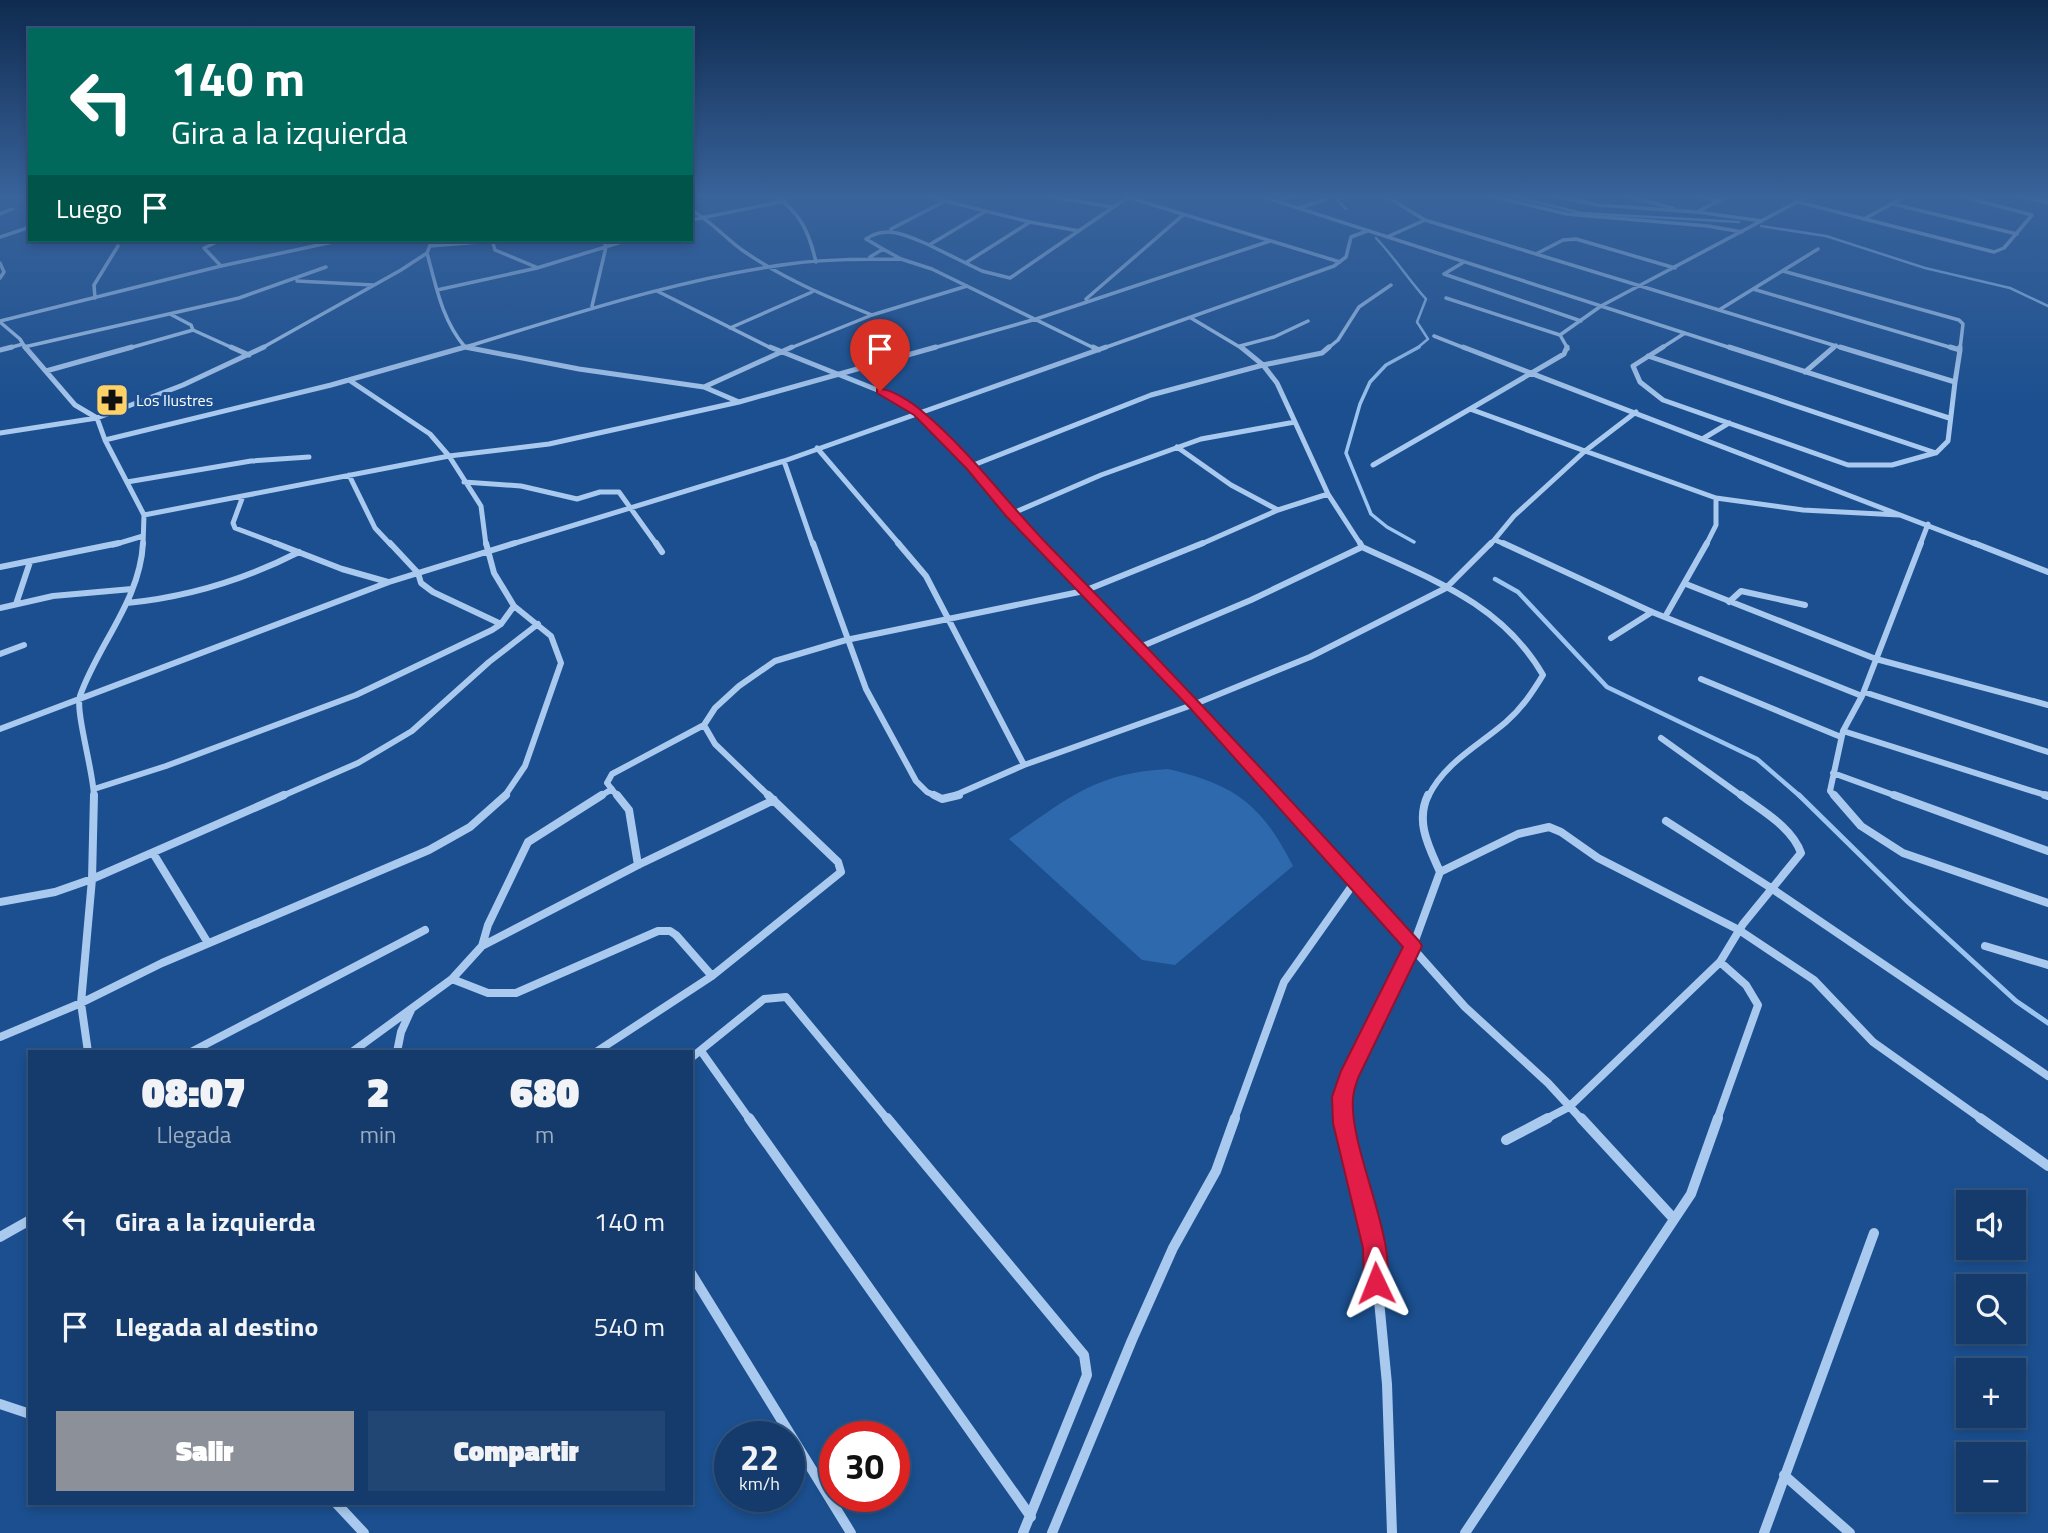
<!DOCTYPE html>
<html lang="es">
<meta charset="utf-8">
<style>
body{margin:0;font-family:"Titillium Web",sans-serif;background:#214673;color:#f1f3f6;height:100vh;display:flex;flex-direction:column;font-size:26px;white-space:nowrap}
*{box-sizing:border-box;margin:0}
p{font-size:23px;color:#9dadc1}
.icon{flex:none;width:38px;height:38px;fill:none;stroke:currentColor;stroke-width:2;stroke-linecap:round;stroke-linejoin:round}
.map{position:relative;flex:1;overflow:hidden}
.drawer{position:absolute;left:28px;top:1050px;width:665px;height:455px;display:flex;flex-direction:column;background:#143b6b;border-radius:0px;box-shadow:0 4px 10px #0003,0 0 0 2px #33557e}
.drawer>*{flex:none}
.hud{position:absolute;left:28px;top:28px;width:665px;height:214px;border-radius:0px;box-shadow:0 4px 10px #0003,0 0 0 2px #33557e;background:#00695c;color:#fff;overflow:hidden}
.fabs{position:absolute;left:1956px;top:1190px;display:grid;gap:14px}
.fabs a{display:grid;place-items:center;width:70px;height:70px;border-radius:0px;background:#143b6b;box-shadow:0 4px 10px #0003,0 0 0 2px #33557e;font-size:35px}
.speed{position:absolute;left:714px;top:1421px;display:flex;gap:14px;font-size:35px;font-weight:700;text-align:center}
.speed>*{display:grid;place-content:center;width:91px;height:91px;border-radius:50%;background:#143b6b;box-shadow:0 4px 10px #0003,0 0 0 2px #33557e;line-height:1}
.speed small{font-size:18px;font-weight:400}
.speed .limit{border:10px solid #d22;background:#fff;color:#111}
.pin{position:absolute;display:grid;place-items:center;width:60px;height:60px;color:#fff;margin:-72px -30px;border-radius:50% 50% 50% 0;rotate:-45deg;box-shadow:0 0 7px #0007}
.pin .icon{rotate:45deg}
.me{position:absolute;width:77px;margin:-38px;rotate:358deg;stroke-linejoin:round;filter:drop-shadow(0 0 5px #0008)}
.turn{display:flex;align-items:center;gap:24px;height:147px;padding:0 28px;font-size:32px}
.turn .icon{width:91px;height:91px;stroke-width:2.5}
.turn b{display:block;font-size:49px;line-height:60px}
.then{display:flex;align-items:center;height:66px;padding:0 28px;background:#0003;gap:14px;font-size:26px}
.eta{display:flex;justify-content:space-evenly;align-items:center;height:119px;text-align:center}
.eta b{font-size:42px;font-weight:800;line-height:49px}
.primary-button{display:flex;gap:14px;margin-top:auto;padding:14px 28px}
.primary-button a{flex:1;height:80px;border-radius:0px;background:#8c9099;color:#fff;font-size:28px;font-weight:800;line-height:80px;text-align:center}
.primary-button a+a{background:#214673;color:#f1f3f6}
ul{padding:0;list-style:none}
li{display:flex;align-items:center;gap:21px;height:105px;padding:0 28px}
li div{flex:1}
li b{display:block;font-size:26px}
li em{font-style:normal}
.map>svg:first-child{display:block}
.green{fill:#2e69ad}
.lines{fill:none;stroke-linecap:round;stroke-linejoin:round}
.stream-far3{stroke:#9cc4f0;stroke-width:2.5}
.stream-far2{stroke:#9cc4f0;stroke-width:3.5}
.stream-far1{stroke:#9cc4f0;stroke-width:4.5}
.stream{stroke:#9cc4f0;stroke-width:5}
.street-far4{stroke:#a9c9ee;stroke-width:3.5}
.street-far3{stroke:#a9c9ee;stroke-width:5}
.street-far2{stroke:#a9c9ee;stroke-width:6}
.street-far1{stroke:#a9c9ee;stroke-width:8}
.street{stroke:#a9c9ee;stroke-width:10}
.route{fill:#e11d48;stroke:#92132f;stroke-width:2}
.labels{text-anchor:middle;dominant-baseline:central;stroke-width:6;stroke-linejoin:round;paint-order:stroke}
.far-poi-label{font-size:16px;fill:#fff;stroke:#1b4f8f;text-anchor:start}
</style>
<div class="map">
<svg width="2048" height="1533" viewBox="0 0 2048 1533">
<rect width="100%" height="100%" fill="#1b4f8f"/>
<!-- green -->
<path class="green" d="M1168,769C1236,785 1261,804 1293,866L1175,965L1142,960L1009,839C1067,799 1094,773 1168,769Z"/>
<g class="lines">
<!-- stream-far3 -->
<path class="stream-far3" d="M1333,195L1346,209
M1507,195L1581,213L1739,222
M1761,226L1826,236L1925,268L2010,288L2048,306
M1376,238C1395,258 1408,279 1426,299L1417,322L1428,339L1416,349"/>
<!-- stream-far2 -->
<path class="stream-far2" d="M1414,542L1387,527L1371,514L1346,453L1360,404L1370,382L1386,365L1419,347"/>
<!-- stream-far1 -->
<path class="stream-far1" d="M1495,579L1518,592L1607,687L1757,759L1801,797"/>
<!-- stream -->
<path class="stream" d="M1799,795L1908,902L2016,1001L2048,1023"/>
<!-- street-far4 -->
<path class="street-far4" d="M773,195C800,211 809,232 816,262
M1041,195L1112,207
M1258,195L1734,349
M1384,195L1425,220
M1486,195L1567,214L1708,226L1742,232
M1551,195L1598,205L1697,212L1730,195
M1623,195L1673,208
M1696,195L1719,201
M2012,195L2048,202
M1127,197L1340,262
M945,201L1030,222L967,262
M1276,201L1294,195
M1798,202L1994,252L2004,248L2032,215L1957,195
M1893,204L2017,234
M1299,208L1326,199
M691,210C710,220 724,237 742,250C782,278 827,297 872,315
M1698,212L1762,221
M0,214L12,209
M1864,219L1908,195
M691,220L785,201
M1030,222L1079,231
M891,229L945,201L925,195
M0,237L30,227
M1387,237L1425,220L1536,254L1563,240L1576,239L1675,268
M221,240L204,248L221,266
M492,240L495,250L536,267
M929,245L982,271L1010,278L1131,195
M430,246L492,241
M883,249L866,239C887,224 908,236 929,245L986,211
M1818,249L1719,310L1846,349
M427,253C436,286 442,320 465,347L474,349
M1536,254L1719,310
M870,257L883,249L901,259L932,269L1096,349
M1464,262L1444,274L1581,321
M0,263L4,272L0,278
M1783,271L1959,320L1963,324L1960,349
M297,281L373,285
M1753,289L1956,349
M437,290L537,268L628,240
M657,291L773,349
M95,298L94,285L118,246
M1446,298L1560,335
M1086,299L1183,215
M592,306L606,247L603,240
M170,314L191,325L193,330L235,349
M1191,318L1243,349
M0,321L221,266L342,240
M0,322L20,339L26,349
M730,328L812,292
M1434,336L1467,349
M1240,346L1274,337L1308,321
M24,347L239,298L326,267
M5,349L23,344
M126,349L193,330
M260,349L401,270L427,253L432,240
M459,349C568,316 676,279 789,264C826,259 864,259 901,259
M788,349L872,315L967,286
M930,349L1036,319L1270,241
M1101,349L1334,266L1346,257L1351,237L1367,231
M1327,349L1338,340L1359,307L1391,285
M1568,349L1560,335L1601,306L1810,195
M1660,349L1685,333
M1832,349L1836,345"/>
<!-- street-far3 -->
<path class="street-far3" d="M25,347L75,405L97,418L105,440L144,515L143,545
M231,347L249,355
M465,347L579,369L704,387L739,402
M770,347L880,391L918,413L1041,545
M1093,347L1099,350
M1463,347L1978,545
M1663,347L1633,366L1640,382L1663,400L1848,465H1892L1935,453
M1729,347L1949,418
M1950,347L1960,350L1955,382
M0,350L12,347
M1960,350V347
M1648,356L1936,453L1948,441L1955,382L1840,347
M46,371L132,347
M1805,372L1834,347
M349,380L430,434L449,456L481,506L486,545
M704,387L792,347
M1470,409L1564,354L1567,347
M0,433L97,418L183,385L264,347
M1704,438L1729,423
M105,440L331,385L465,347
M1177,447L1231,485L1278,510
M817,448L900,545
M784,461L813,545
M1373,465L1470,409L1585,451L1636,412
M971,466L1151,395L1263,365L1241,347
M349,475L375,528L391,545
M127,482L251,461L309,457
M464,482L521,486L577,499L600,492H619L657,545
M1328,494L1361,545
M243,496L233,523L235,528L280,545
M1011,514L1101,475L1201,439L1295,422L1277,383L1263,365L1322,353L1329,347
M144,515L449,456L549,444L739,402L936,347
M1495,540L1507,545
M113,545L143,536
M509,545L784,461L1106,347
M1199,545L1278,510L1328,494L1295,422
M1490,545L1514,516L1585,451L1716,498
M1706,545L1716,525V498L1803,510L1899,515
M1920,545L1928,524"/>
<!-- street-far2 -->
<path class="street-far2" d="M275,543L342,569L388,582
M390,543L418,573L421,583L433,592L501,624
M486,543L494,573L514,606L551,636L561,663L525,766L504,797
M656,543L662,552
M813,543L866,689L916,781L927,792L938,797
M898,543L926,576L1024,765
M1040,543L1195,704L1278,797
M1503,543L1652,612L1862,696
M1974,543L2048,572
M1362,547C1433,580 1502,604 1543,675C1532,693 1522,708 1506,722C1478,746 1444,763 1428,797
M0,567L119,543
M1686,584L1876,659L2048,705
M1729,602L1741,591L1805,605
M127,603C188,597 244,580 299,552
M16,604L30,562
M0,608L53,596L132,589
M1665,617L1707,543
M1611,638L1652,612
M1140,647L1251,600L1362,547L1360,543
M0,654L24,645
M1701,679L1841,737
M1864,692L2048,752
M704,725L715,744L770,797
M0,729L389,582L515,543
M1843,731L2048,796
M1661,738L1743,797
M1833,773L1899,797
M94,789L166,766L356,695L492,630L501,624L514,606
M94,797C94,774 75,711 80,696C98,644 140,601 143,543
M280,797L358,763L412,731L489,662L538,624
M599,797L612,789
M618,797L607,783L612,774L704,725L715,708L739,686L775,661L846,640L1084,591L1203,543
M951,797L1024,765L1195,704L1310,657L1446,588L1491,543
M1835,797L1830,791L1843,731L1862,696L1921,543"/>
<!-- street-far1 -->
<path class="street-far1" d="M617,795L629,810L638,865
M934,795L942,799L959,795
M1276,795L1465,1007L1548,1083L1582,1120
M1834,795L1861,826L1903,853L2048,903
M1894,795L2048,851
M2045,795L2048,796
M1666,821L1771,888L2048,1076
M153,853L208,943
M1440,872L1518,834L1549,827L1561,832L1598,858L1739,930L1814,980L1873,1042L1983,1120
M0,902L55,892L92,879L284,795
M482,946L638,865L774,800
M1985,946L2048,965
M452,979L488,993H516L658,931H670L676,935L712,976
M0,1037L81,1003L162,963L429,850L470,827L506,795
M701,1051L750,1120
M88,1052L81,1003L92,879L94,795
M191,1052L425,930
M352,1052L452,979L482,946L488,925L528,842L602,795
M397,1052L401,1032L411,1010
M596,1052L712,976L841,872L838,862L768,795
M691,1058L764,999L786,997L888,1120
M1234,1120L1284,982L1354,883
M1343,1120L1342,1097L1348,1077L1413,946L1440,872C1429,847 1415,822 1428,795
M1544,1120L1569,1107L1720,962L1743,924L1801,853C1792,827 1762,811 1741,795
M1717,1120L1758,1005L1746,985L1720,962"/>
<!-- street -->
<path class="street" d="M749,1118L1031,1517
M887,1118L1084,1355L1087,1375L1023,1533
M1343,1118L1374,1248L1387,1384L1392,1533
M1581,1118L1674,1219
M1980,1118L2048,1166
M1506,1140L1548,1118
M0,1237L30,1220
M691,1273L851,1533
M0,1404L30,1414
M1784,1475L1850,1533
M336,1503L364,1533
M1052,1533L1132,1340L1173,1248L1216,1171L1235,1118
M1465,1533L1691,1194L1718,1118
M1764,1533L1874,1233"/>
</g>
<!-- sky -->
<linearGradient id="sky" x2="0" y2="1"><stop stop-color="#0f2b4f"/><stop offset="0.48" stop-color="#39639b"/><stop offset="1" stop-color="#39639b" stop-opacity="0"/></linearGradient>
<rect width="2048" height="409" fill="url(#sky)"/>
<!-- route -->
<path class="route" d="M877,389C889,387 913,403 923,412C970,451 1007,503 1050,547C1176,676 1298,807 1419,941L1422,946L1358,1078C1356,1084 1353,1092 1353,1099C1349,1151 1402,1247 1384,1291L1376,1295L1367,1291L1364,1283L1363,1248L1333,1123L1332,1097L1341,1071L1403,947L1190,708L1006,516L967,469L914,415L877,393Z"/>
<!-- icons -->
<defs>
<symbol id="pharmacy-square" viewBox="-11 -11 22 22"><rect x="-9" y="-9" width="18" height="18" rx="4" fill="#ffd166" stroke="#1b4f8f"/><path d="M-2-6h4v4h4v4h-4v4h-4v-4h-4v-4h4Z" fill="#111"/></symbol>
</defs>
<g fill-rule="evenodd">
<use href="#pharmacy-square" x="93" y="381" width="38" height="38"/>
</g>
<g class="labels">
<!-- far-poi labels -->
<g class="far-poi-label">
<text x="136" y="400">Los Ilustres</text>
</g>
</g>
</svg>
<div class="fabs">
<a><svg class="icon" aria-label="sound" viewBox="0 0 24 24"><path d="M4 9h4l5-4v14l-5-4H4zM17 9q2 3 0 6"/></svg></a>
<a><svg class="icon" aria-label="search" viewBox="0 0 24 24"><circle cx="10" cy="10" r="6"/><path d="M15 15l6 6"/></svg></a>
<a>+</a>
<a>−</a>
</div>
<div class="speed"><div>22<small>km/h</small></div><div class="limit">30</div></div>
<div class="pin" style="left:880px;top:391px;background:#d93025"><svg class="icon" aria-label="arrive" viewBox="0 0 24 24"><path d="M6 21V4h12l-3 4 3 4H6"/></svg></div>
<svg class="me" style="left:1376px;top:1283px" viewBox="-20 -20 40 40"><path d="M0-17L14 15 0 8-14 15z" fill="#e11d48" stroke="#fff" stroke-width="4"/></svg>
<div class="hud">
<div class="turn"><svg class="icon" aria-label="left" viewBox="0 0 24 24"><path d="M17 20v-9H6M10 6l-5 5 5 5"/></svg><div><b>140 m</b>Gira a la izquierda</div></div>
<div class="then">Luego<svg class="icon" aria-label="arrive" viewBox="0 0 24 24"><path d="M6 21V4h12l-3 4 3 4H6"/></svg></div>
</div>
<section class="drawer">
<div class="eta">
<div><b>08:07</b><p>Llegada</p></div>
<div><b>2</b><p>min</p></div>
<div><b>680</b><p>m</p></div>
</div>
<ul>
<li><svg class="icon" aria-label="left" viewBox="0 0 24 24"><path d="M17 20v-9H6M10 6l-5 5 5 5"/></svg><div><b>Gira a la izquierda</b></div><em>140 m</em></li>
<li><svg class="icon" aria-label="arrive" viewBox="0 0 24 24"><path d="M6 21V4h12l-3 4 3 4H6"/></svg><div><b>Llegada al destino</b></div><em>540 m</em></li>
</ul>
<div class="primary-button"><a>Salir</a><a>Compartir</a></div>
</section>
</div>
